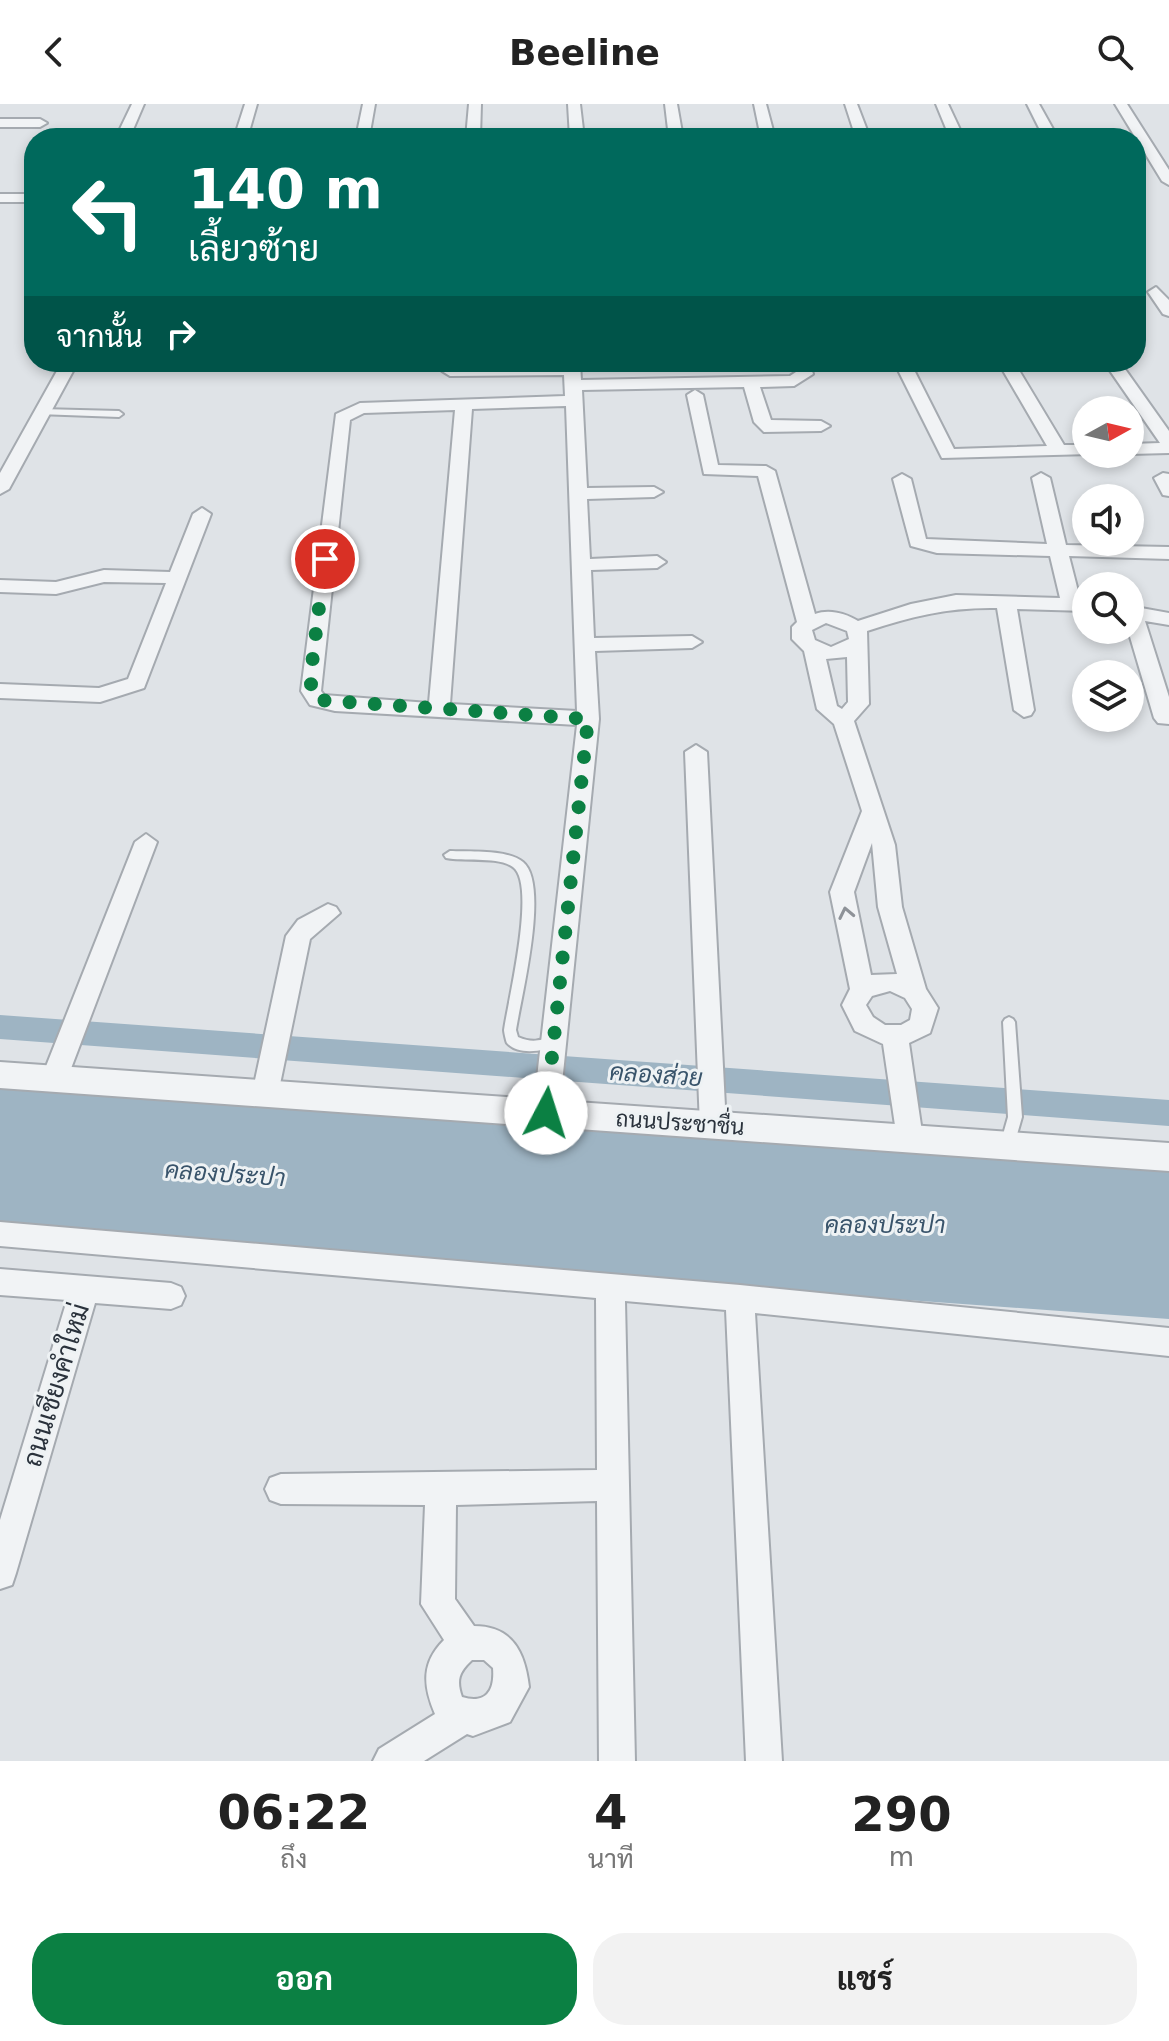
<!DOCTYPE html>
<html lang="th">
<meta charset="utf-8">
<style>
body{margin:0;font-family:"DejaVu Sans",Sarabun,sans-serif;background:#f2f2f2;color:#222;height:100vh;display:flex;flex-direction:column;font-size:30px;white-space:nowrap}
*{box-sizing:border-box;margin:0}
p{font-size:26px;color:#767676}
.icon{flex:none;width:44px;height:44px;fill:none;stroke:currentColor;stroke-width:2;stroke-linecap:round;stroke-linejoin:round}
.map{position:relative;height:1657px;overflow:hidden}
.side{display:flex;flex-direction:column;background:#fff;flex:1}
.side>*{flex:none}
.hud{position:absolute;left:24px;top:24px;width:1122px;height:244px;border-radius:32px;box-shadow:0 4px 12px #0003;background:#00695c;color:#fff;overflow:hidden}
.needle{width:52px;rotate:82deg}
.controls{position:absolute;left:1072px;top:292px;display:grid;gap:16px}
.controls a{display:grid;place-items:center;width:72px;height:72px;border-radius:50%;background:#fff;box-shadow:0 4px 12px #0003;font-size:40px}
.pin{position:absolute;display:grid;place-items:center;width:68px;height:68px;color:#fff;margin:-34px;border:4px solid #fff;border-radius:50%;box-shadow:0 2px 8px #0007}
.me{position:absolute;width:88px;margin:-44px;rotate:5deg;stroke-linejoin:round;filter:drop-shadow(0 0 6px #0008)}
.turn{display:flex;align-items:center;gap:28px;height:168px;padding:0 32px;font-size:36px}
.turn .icon{width:104px;height:104px;stroke-width:2.5}
.turn b{display:block;font-size:56px;line-height:68px}
.then{display:flex;align-items:center;height:76px;padding:0 32px;background:#0003;gap:16px;font-size:30px}
.eta{display:flex;justify-content:space-evenly;align-items:center;height:136px;text-align:center}
.eta b{font-size:48px;font-weight:700;line-height:56px}
.action{display:flex;gap:16px;margin-top:auto;padding:16px 32px}
.action a{flex:1;height:92px;border-radius:32px;background:#0b8043;color:#fff;font-size:32px;font-weight:700;line-height:92px;text-align:center}
.action a+a{background:#f2f2f2;color:#222}
header{display:flex;justify-content:space-between;align-items:center;height:104px;padding:0 32px;background:#fff;font-size:36px;font-weight:700}
.map>svg:first-child{display:block}
.water{fill:#9eb4c3}
.lines{fill:none;stroke-linecap:round;stroke-linejoin:round}
.canal{fill:#9eb4c3;fill-rule:evenodd}
.service-casing{stroke:#a5aab0;stroke-width:4}
.minor-casing{stroke:#a5aab0;stroke-width:4}
.tertiary-casing{stroke:#a5aab0;stroke-width:4}
.service{fill:#f1f3f5;fill-rule:evenodd}
.minor{fill:#f1f3f5;fill-rule:evenodd}
.tertiary{fill:#f1f3f5;fill-rule:evenodd}
.oneway{stroke:#8e9298}
.route{stroke:#0b8043;stroke-width:14;stroke-dasharray:0 25.2}
.labels{text-anchor:middle;dominant-baseline:central;stroke-width:6;stroke-linejoin:round;paint-order:stroke}
.street-label{font-size:22px;fill:#2a323c;stroke:#eef2f4}
.water-label{font-size:24px;font-style:italic;fill:#39546b;stroke:#eef2f4}
.near-street-label{font-size:26px;fill:#2a323c;stroke:#eef2f4}
</style>
<header><svg class="icon" aria-label="back" viewBox="0 0 24 24"><path d="M15 5l-7 7 7 7"/></svg>Beeline<svg class="icon" aria-label="search" viewBox="0 0 24 24"><circle cx="10" cy="10" r="6"/><path d="M15 15l6 6"/></svg></header>
<div class="map">
<svg width="1169" height="1657" viewBox="0 0 1169 1657">
<rect width="100%" height="100%" fill="#dfe3e7"/>
<!-- water -->
<path class="water" d="M0,983L1169,1067V1215L743,1184L0,1122Z"/>
<g class="lines">
<!-- canal -->
<path class="canal" d="M0,911L1169,996V1022L0,935Z"/>
<defs>
<path id="service" d="M34,51V55L26,53Z
M41,305L119,307L123,310L119,313L38,310V306Z
M450,747C469,748 507,745 523,758C550,780 521,893 516,926L518,933C532,939 539,937 553,932L558,933L559,937L558,941C545,947 518,952 507,939C506,937 504,928 504,926C508,897 537,780 513,763C497,752 465,758 446,754L444,751Z
M1009,913L1013,915L1015,918L1022,1013L1014,1041L1012,1045L1007,1047L1002,1045L1000,1041L1008,1013L1003,918L1005,915Z"/>
<path id="minor" d="M132,0H144L132,28H236L245,0H257L249,28L357,29L363,0H375L369,34H44L41,31L48,27H119Z
M469,0H481L480,34H466Z
M568,0H580L584,34H570Z
M665,0H677L683,34H669Z
M754,0H766L775,34H761Z
M845,0H857L870,34H856Z
M936,0H948L964,34H950Z
M1027,0H1039L1058,34H1044Z
M1115,0H1127L1169,66V81L1162,77Z
M0,15H40L47,19L40,23H0Z
M0,90H34V98H0Z
M1156,183L1169,196V212L1163,210L1148,188Z
M62,258H78L9,385L0,390V369Z
M564,258H580L581,276L790,272L796,268L793,258H809L813,270L794,282L760,283L771,316L821,317L830,322L821,327L764,328L754,318L744,283L582,286L587,384L654,383L663,388L654,393L587,395L590,455L657,452L666,458L657,464L591,466L594,534L692,532L702,538L692,544L595,547L599,615L559,1009L555,1017L546,1020L537,1017L533,1009L577,621L335,607L310,601L301,587L336,310L360,299L565,292L564,271L450,272L442,267L450,262L564,261ZM566,302L577,607L450,600L472,305ZM455,306L429,599L324,591L321,587L350,316L364,309Z
M894,258H910L954,345L1047,342L998,258H1014L1064,341H1086V350H1091L942,354Z
M1104,258H1120L1169,327V349L1130,350H1129L1130,340L1160,339Z
M695,286L703,291L718,361L766,362L775,367L815,510C829,505 845,509 858,517L911,500L956,491L1060,494L1050,452L937,449L911,442L893,375L902,370L911,375L926,435L1047,440L1032,374L1041,369L1050,374L1066,441L1169,443V455L1069,452L1080,495H1086V507L1017,505L1034,606L1031,611L1024,613L1014,606L997,504C950,503 912,512 867,527L869,600L854,617L895,741L902,803L926,885L938,904L930,929L909,939L923,1035L919,1043L910,1046L901,1043L897,1035L883,940L855,927L842,901L850,885L830,788L862,707L834,620L817,605L804,547L792,535V523L797,518L758,372L704,370L687,291ZM826,519L847,527L849,535L831,543L815,536L812,526ZM847,553L848,598L842,605L837,602L826,555ZM872,739L878,803L897,870L871,871L854,788ZM890,887L905,894L912,905L910,916L901,921H885L873,913L866,901L872,892Z
M1163,369L1169,370V392L1163,391L1154,374Z
M202,404L211,410L144,584L100,598L0,594V580L99,584L128,575L166,479L104,478L56,490L0,488V476L56,478L104,466L170,468L193,410Z
M1130,502L1169,509V521L1145,517L1169,593V620L1158,619L1154,614L1128,526Z
M696,641L707,648L726,1022L722,1030L713,1033L704,1030L700,1022L685,648Z
M146,730L157,738L67,975L63,982L54,985L45,982L41,975L135,738Z
M328,800L336,803L340,809L310,835L278,990L274,998L265,1001L256,998L252,990L286,832L298,816Z
M0,1118L740,1181L1169,1224V1252L755,1209L782,1657H746L726,1206L625,1197L635,1657H599L597,1397L456,1401L455,1495L474,1522C513,1522 525,1549 529,1583L510,1618L473,1632L467,1630L424,1657H373L379,1645L435,1610C423,1582 421,1559 444,1536L421,1500L425,1401L281,1400L270,1396L265,1385L270,1374L281,1370L597,1366L596,1194L0,1142ZM472,1556H484L493,1564C495,1588 485,1600 462,1593C456,1576 459,1568 472,1556Z
M0,1165L171,1179L181,1183L185,1192L181,1201L171,1205L95,1199L16,1469L12,1481L0,1485V1416L67,1196L0,1191Z"/>
<path id="tertiary" d="M0,958L1169,1039V1067L0,984Z"/>
</defs>
<!-- service casing -->
<use href="#service" class="service-casing"/>
<!-- minor casing -->
<use href="#minor" class="minor-casing"/>
<!-- tertiary casing -->
<use href="#tertiary" class="tertiary-casing"/>
<!-- service -->
<use href="#service" class="service"/>
<!-- minor -->
<use href="#minor" class="minor"/>
<!-- tertiary -->
<use href="#tertiary" class="tertiary"/>
</g>
<!-- one-way arrows -->
<defs><path id="oneway-chevron" d="M-2-3.5L2.5 0L-2 3.5" fill="none" stroke-width="1.6" stroke-linecap="round" stroke-linejoin="round" transform="scale(2)"/></defs>
<use class="oneway" href="#oneway-chevron" transform="translate(846 809) rotate(-102)"/>
<g class="lines">
<!-- route -->
<path class="route" d="M325,455L311,568V587L317,596L588,615L546,1009"/>
</g>
<g class="labels">
<!-- street labels -->
<g class="street-label">
<text transform="translate(680 1019) rotate(4)">ถนนประชาชื่น</text>
</g>
<!-- water labels -->
<g class="water-label">
<text transform="translate(656 971) rotate(4)">คลองส่วย</text>
<text transform="translate(225 1070) rotate(4)">คลองประปา</text>
<text x="885" y="1121">คลองประปา</text>
</g>
<!-- near-street labels -->
<g class="near-street-label">
<text transform="translate(56 1281) rotate(-73)">ถนนเชียงคำใหม่</text>
</g>
</g>
</svg>
<div class="controls">
<a><svg class="needle" viewBox="-14 -14 28 28"><path d="M0-13l5 13h-10z" fill="#e53935"/><path d="M0 13l5-13h-10z" fill="#767676"/></svg></a>
<a><svg class="icon" aria-label="sound" viewBox="0 0 24 24"><path d="M4 9h4l5-4v14l-5-4H4zM17 9q2 3 0 6"/></svg></a>
<a><svg class="icon" aria-label="search" viewBox="0 0 24 24"><circle cx="10" cy="10" r="6"/><path d="M15 15l6 6"/></svg></a>
<a><svg class="icon" aria-label="layers" viewBox="0 0 24 24"><path d="M12 4l9 5-9 5-9-5zM3 14l9 5 9-5"/></svg></a>
</div>
<div class="pin" style="left:325px;top:455px;background:#d93025"><svg class="icon" aria-label="arrive" viewBox="0 0 24 24"><path d="M6 21V4h12l-3 4 3 4H6"/></svg></div>
<svg class="me" style="left:546px;top:1009px" viewBox="-20 -20 40 40"><circle r="19" fill="#fff"/><path d="M0-13L10 11 0 6-10 11z" fill="#0b8043"/></svg>
<div class="hud">
<div class="turn"><svg class="icon" aria-label="left" viewBox="0 0 24 24"><path d="M17 20v-9H6M10 6l-5 5 5 5"/></svg><div><b>140 m</b>เลี้ยวซ้าย</div></div>
<div class="then">จากนั้น<svg class="icon" aria-label="right" viewBox="0 0 24 24"><path d="M7 20v-9h11M14 6l5 5-5 5"/></svg></div>
</div>
</div>
<section class="side">
<div class="eta">
<div><b>06:22</b><p>ถึง</p></div>
<div><b>4</b><p>นาที</p></div>
<div><b>290</b><p>m</p></div>
</div>
<div class="action"><a>ออก</a><a>แชร์</a></div>
</section>
